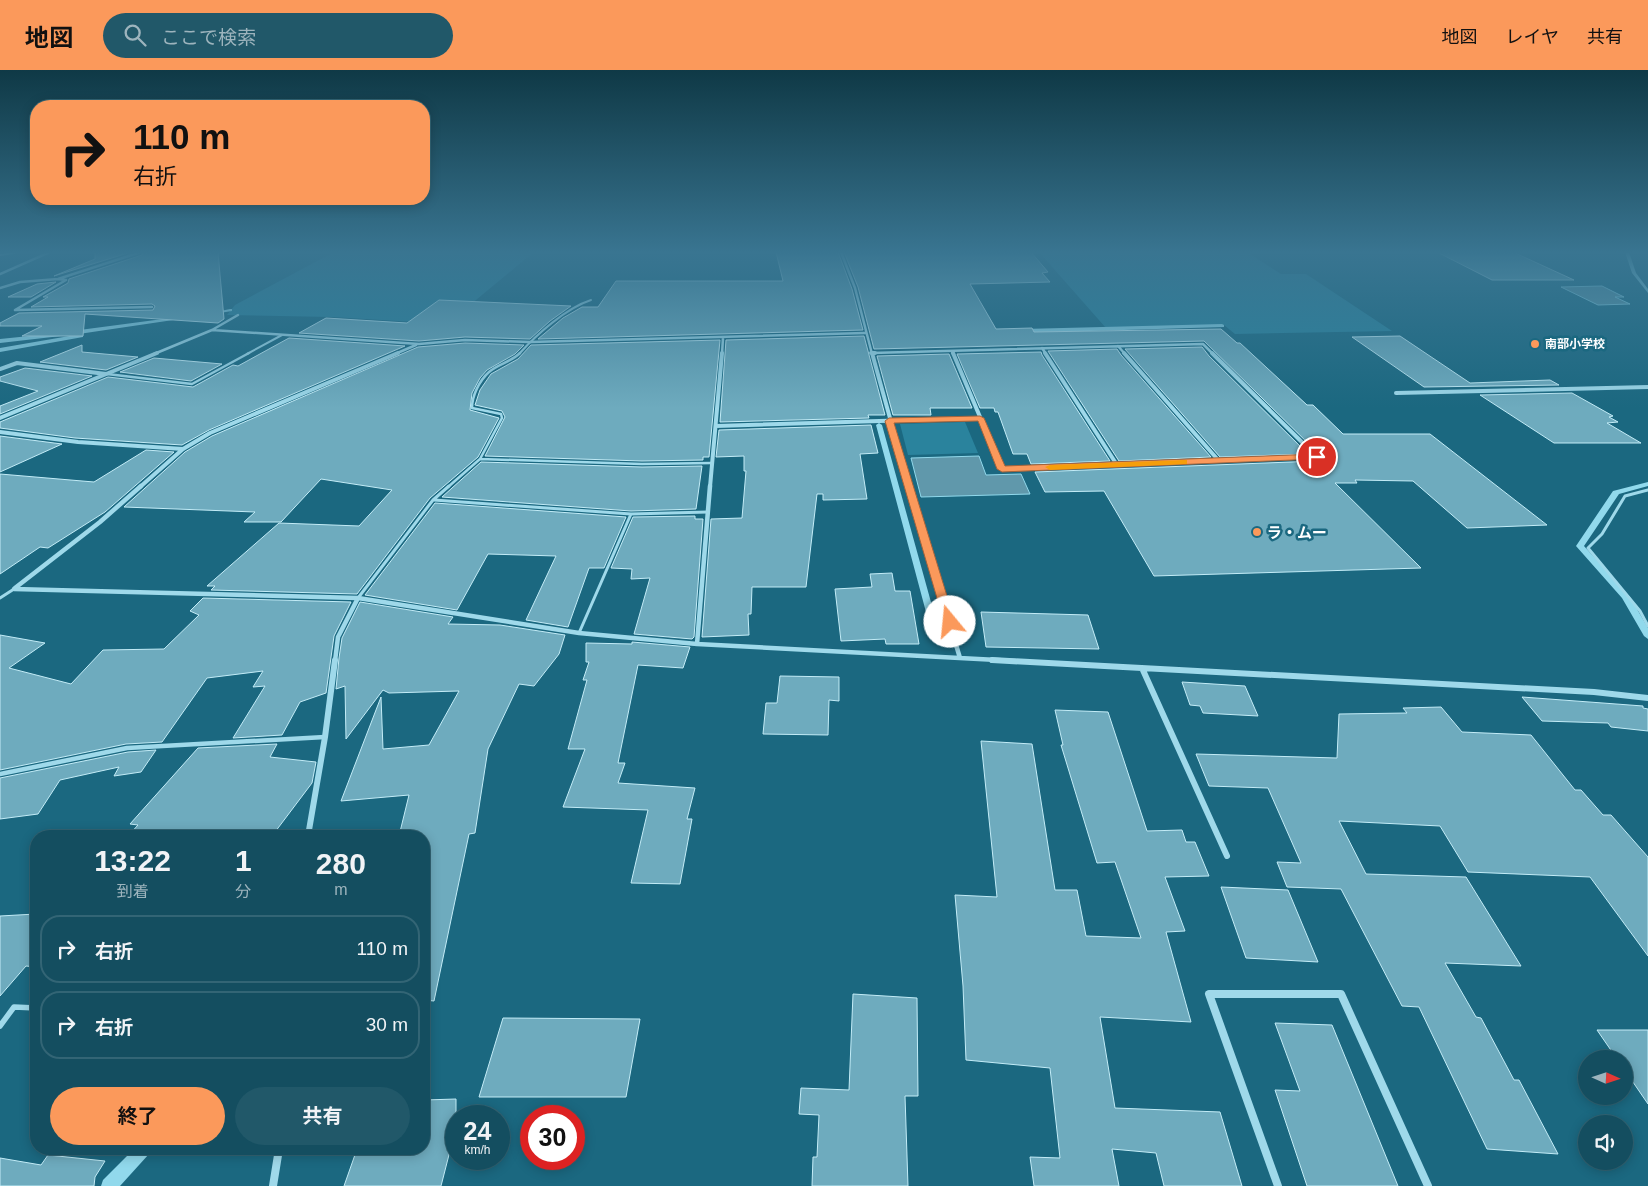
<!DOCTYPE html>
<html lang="ja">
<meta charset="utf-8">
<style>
body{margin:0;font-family:Helvetica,"Noto Sans JP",sans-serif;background:#215869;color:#f1f3f6;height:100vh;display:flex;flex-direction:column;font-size:19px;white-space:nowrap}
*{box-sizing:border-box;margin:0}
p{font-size:16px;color:#9db4bd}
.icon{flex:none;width:28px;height:28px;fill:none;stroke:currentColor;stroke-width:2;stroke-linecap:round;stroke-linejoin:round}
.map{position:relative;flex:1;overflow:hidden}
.details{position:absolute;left:30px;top:760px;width:400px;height:325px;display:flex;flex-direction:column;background:#144e60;border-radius:20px;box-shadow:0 2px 12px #0003,0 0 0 1px #336575}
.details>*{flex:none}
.guide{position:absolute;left:30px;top:30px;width:400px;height:105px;border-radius:20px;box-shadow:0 2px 12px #0003,0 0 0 1px #336575;background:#fb995b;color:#111;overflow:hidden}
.needle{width:32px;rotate:93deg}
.buttons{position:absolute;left:1578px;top:980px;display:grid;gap:10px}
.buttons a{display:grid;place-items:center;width:55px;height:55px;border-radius:50%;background:#144e60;box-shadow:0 2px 12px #0003,0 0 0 1px #336575;font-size:25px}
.speed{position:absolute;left:445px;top:1035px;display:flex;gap:10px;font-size:25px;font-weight:700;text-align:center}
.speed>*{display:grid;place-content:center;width:65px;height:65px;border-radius:50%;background:#144e60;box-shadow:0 2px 12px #0003,0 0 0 1px #336575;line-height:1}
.speed small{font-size:12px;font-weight:400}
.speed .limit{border:8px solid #d22;background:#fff;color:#111}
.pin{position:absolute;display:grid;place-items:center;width:42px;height:42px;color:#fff;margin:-21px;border:2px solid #fff;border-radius:50%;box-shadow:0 1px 5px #0007}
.me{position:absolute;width:55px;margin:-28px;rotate:343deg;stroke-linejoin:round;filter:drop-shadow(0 0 4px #0008)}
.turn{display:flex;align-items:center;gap:18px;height:105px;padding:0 20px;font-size:22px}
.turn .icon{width:65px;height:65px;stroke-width:2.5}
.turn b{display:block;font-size:35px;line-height:42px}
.eta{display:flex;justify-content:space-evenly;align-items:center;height:85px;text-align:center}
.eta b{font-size:30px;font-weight:700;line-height:35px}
.primary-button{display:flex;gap:10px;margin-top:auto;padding:10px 20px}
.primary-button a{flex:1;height:58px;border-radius:30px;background:#fb995b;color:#111;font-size:20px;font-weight:700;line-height:58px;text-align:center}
.primary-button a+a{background:#215869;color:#f1f3f6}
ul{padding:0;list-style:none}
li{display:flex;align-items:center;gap:15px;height:68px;margin:0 10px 8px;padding:0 10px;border:2px solid #336575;border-radius:20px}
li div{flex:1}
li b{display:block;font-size:19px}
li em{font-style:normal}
header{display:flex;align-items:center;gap:30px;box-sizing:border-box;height:70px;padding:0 25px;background:#fb995b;color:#111}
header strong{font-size:24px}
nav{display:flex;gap:28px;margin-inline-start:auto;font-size:18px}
.search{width:350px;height:45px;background:#215869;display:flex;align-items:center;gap:12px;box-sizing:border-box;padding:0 18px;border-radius:28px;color:#9db4bd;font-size:19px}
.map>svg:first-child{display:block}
.green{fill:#2a839d}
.water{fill:#6098ab;stroke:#91d9ec}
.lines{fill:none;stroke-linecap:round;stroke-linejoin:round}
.stream{fill:#91d9ec;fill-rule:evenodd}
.building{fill:#6eabbe;stroke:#c3ecf7}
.lane-far4{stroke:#9fd9ea;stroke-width:2}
.lane-far3{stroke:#9fd9ea;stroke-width:2.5}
.lane-far2{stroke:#9fd9ea;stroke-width:3}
.lane-far1{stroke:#9fd9ea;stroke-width:4.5}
.lane{stroke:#9fd9ea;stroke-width:5.5}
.street-far4{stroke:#9fd9ea;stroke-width:2.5}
.street-far3{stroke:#9fd9ea;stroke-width:4}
.street-far2{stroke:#9fd9ea;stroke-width:4.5}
.street-far1{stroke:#9fd9ea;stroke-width:6}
.street{stroke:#9fd9ea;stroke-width:8}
.secondary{fill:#caecf7;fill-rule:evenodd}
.route{fill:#fb995b;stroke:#a3633b}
.slow{fill:#f59e0b}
.poi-dot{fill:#fb995b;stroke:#1b6880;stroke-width:2}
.labels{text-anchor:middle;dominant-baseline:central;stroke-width:5;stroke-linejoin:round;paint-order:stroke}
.far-poi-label{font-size:12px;font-weight:bold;fill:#fff;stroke:#1b6880;text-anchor:start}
.poi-label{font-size:15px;font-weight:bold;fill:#fff;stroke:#1b6880;text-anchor:start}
</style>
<header>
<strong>地図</strong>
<div class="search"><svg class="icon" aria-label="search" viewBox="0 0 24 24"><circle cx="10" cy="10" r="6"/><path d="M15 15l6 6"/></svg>ここで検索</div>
<nav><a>地図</a><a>レイヤ</a><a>共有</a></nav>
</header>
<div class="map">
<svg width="1648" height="1116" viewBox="0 0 1648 1116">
<rect width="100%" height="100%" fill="#1b6880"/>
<!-- green -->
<path class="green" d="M334,182H534L447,254L332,247L227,245L235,235Z
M1039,182H1247L1281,204H1306L1392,261L1235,264L1224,255L1106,258Z
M965,352L978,383L908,385L900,354Z"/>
<!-- water -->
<path class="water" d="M1602,216L1624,227H1615L1630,234L1598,235L1561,217Z
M979,386L986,405L1021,404L1030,424L921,427L911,388Z"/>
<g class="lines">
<!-- stream -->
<path class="stream" d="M1625,182H1629L1636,203L1648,219V223L1632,203Z
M230,239H232V241L213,244L211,243Z
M178,247L180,248V249L72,265L69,263L72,261Z
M1222,254L1224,255V257L1023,263L1020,261L1023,259Z
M59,263L62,265L61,266L0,273V269Z
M81,264L83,265V267L0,282V278Z
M879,353L882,355L942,572L941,574L938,575L934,572L876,355Z
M1648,412V416L1619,424L1584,476L1630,527L1648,558V569L1644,566L1622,528L1576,476L1613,421Z
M134,1079H152L149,1084L120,1116H101L103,1110Z"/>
</g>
<!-- building -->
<path class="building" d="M95,182H131L54,206L95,189Z
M144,182H218L224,249L218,253L85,244L83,266H22L42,256H0V253L19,243L153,240L155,236L152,234L31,237L48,227H43L68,213L69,209L142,185Z
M776,182H838L852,219L863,260L538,269L563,248L582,237H598L616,211H783Z
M844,182H1031L1048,202L1042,203L1050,212L970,214L996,259L1032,258L1034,262L1221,259L1237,273H1240L1307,335H1313L1343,364H1430L1547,455L1467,458L1413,411L1355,410L1357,413H1335L1421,498L1154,506L1104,421L1045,422L1035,402L1317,391L1320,388V385L1204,271L874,279L858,217Z
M1437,182H1513L1574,210H1492Z
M56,212L31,227H8L37,214Z
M439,230L571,236L550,251L530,269L465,267L419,271L299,263L326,248L407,253Z
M864,266L885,345H868L869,348L720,352L726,270Z
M1400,266L1470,313L1550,310L1559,315L1424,317L1352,267Z
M289,268L405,276L209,360L182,375L75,368L0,358V352L108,307L193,317L233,295L238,296Z
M720,270L709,387H703V390L642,391L485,386L505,347L502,341L475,335L480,320L491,304L518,289L531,275Z
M465,273L524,275L515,284L487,300L480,308L472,323L470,340L499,348L478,387L430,428L357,524L211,520L215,516H207L279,453L359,456L392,420L321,409L281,452H244L255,442L124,437L185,382L212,366L418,277Z
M82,275V282L138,287L106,300L40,292Z
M1202,277L1209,286L1308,384L1220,387L1125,279Z
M1117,279L1121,285L1211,387L1119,391L1048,281Z
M1041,282L1042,285L1110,391L1031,394L1027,384H1013L998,342H995L994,338H980L957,284Z
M949,284L972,338H930L931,345H893L877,286Z
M154,288L222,294L191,311L120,302Z
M25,298L92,306L0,344V336L38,321L0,311V307Z
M1572,323L1613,346L1609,347L1618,352L1607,353L1641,373H1554L1480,325Z
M871,355L878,383L860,384L867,429L823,430V424H817L806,517H752L751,544H748L749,565L702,567L711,449L742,448L746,401H744V386L716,387L719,360Z
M0,366L62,374L0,402Z
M146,380L174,382L105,442L48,478L40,477L0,504V404L94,412Z
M481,392L642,397L702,396L696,439L631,441L442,427Z
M435,433L626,447L604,498H589L568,557L526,550L556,486L488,484L457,540L365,525Z
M695,446V449H703L694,567L692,569L634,564L650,508L631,509L632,499L611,498L633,447Z
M892,503L895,521H910L919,574H886L885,569L841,571L835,519L872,517L870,504Z
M203,528L351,532L334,566L326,623L300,632L282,665L233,668L265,616L253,617L263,601L207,608L162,672L126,674L0,700V565L45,573L9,598L71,614L103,580L164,579L199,545L190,541Z
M360,532L453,547L448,554L500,555L565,565L559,584L534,616L519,614L488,679L475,763L469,764L434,931L424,930V766H399L409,725L341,731L381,627L383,679L429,675L459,621L389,623L383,620L346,669L345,616L336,619L339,588L342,568Z
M981,542L1088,545L1099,579L986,577Z
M632,572L690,577L683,598L638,595L618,693H625L618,713L695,718L687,749H692L680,814L631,813L648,740L563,737L585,679H568L587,610H583L589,592H586V573L632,574Z
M780,606L839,607V631L829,630L828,665L763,664L766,633H777Z
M1182,612L1245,616L1258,646L1203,643L1200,636L1190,635Z
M1522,627L1643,636V638L1648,639V661L1611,657L1608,653L1542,651Z
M1441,637L1462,662L1531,665L1575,720H1581L1603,745H1611L1648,787V886L1590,807L1468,802L1440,756L1339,751L1366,804L1466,807L1521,896L1445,893L1476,947L1481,948L1514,1010H1519L1558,1084L1487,1079L1419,937L1402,936L1341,819L1287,817L1277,792L1301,793L1268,718L1209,716L1196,684L1337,688L1339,644L1407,643L1403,638Z
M1055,640L1108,642L1147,761L1182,760L1186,772H1195L1209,806L1165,807L1185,861L1166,862L1191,952L1100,947L1115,1038L1220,1042L1242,1116H1164L1156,1083L1112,1079L1119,1116H1034L1030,1087L1060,1088L1050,998L966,990L963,916L955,825L997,827L981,671L1032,674L1055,820H1077L1086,866L1141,868L1115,792L1097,793L1061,675H1063Z
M277,674L270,687L316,692L312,713L272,766L192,765L191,766H128L138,755L130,754L198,678Z
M156,680L141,702L114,706L119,697L60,710L38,744L0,749V708L128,682Z
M1221,817L1288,820L1318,892L1246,888Z
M36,844V897L26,896L0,926V846Z
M853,924L917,928L918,1026H905L908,1116H812L813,1087H817L819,1045L799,1044L801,1018L849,1020Z
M503,948L640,949L626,1027H479Z
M1275,953L1332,955L1398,1116H1307L1275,1020L1300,1021Z
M1597,960H1648V1034L1624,999V989H1617Z
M456,1029V1073H452L441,1116H344L357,1079H424V1030Z
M48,1085L105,1091L95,1107L94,1116H0V1088L41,1095Z"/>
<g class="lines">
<!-- lane-far4 -->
<path class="lane-far4" d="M247,284L282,265
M519,284C536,265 566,238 591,230"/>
<!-- lane-far3 -->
<path class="lane-far3" d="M107,304L192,314L249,283
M480,389L642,394L712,393
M448,417L480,389L502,348L501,344L472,338C472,326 479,311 489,302C498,294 511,292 520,283"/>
<!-- lane-far2 -->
<path class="lane-far2" d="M1648,420L1625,426L1602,464L1588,478L1640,541L1648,556
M434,430L631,444L708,442
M0,528L14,519
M358,528L433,430L449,416
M579,563L631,444"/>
<!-- lane-far1 -->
<path class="lane-far1" d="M0,704L127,678L325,667"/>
<!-- lane -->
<path class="lane" d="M0,956L14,937L36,938"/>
<!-- street-far4 -->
<path class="street-far4" d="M841,182L855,218L872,284
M0,204L50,182
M58,209L66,210L15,240L152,237
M0,218L20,212L58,209L141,182
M212,260L238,245
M1118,276L1125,284
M1042,278L1046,284
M952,281L953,284
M871,283L1203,274L1213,284
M154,284L212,260L419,274L465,270L530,272L865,263
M395,284L416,275
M722,284L723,268"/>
<!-- street-far3 -->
<path class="street-far3" d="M871,283H875
M872,283L909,417
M953,283L1002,399L1317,387
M1045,283L1117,395
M1124,283L1219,391
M1212,283L1317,387
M0,299L17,293L106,304
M1396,323L1648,317
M0,348L157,283
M716,356L980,348
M0,362L78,372L183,379
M140,417L183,379L210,363L398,283
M710,417L722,283"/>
<!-- street-far2 -->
<path class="street-far2" d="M908,416L960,588
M15,518L100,452L141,416
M14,519L358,528L579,563L697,574L1016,591
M697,574L710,416
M335,591L338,567L358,528"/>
<!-- street-far1 -->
<path class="street-far1" d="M992,590L1594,622L1648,628
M1142,598L1227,786
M308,766L325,667L335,590"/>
<!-- street -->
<path class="street" d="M273,1116L279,1079
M1278,1116L1209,924H1341L1428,1116"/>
<!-- secondary -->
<path class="secondary" d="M13,182H26L0,186V184Z"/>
</g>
<!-- sky -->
<linearGradient id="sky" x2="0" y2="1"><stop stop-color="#0f3946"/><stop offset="0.54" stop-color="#397591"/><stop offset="1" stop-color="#397591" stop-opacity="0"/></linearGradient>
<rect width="1648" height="338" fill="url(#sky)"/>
<!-- route -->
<path class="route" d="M980,346L984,348L1005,396L1317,384L1321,387L1317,389L1002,402L997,399L978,351L894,353L955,552L950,555L944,552L885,351L889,348Z"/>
<!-- slow -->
<path class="slow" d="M1184,390H1187V394L1050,400L1045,397L1050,395Z"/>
<!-- markers -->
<g class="poi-dot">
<circle cx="1535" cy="274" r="5"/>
<circle cx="1257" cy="462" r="5"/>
</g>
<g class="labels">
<!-- far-poi labels -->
<g class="far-poi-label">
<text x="1545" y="274">南部小学校</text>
</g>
<!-- poi labels -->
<g class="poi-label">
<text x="1267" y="462">ラ・ムー</text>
</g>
</g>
</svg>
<div class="buttons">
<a><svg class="needle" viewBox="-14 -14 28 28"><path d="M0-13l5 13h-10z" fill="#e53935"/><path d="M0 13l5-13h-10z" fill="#9db4bd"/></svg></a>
<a><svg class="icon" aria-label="sound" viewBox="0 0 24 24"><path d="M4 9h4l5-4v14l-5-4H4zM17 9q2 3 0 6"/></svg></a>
</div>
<div class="speed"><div>24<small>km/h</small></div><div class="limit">30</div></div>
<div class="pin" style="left:1317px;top:387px;background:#d93025"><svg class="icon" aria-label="arrive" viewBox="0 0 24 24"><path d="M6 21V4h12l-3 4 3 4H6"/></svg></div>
<svg class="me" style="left:950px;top:552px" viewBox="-20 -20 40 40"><circle r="19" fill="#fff"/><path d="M0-13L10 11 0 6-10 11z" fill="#fb995b"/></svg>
<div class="guide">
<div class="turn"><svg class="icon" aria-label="right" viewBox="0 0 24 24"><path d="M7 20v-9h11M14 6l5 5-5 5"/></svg><div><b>110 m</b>右折</div></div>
</div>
<section class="details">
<div class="eta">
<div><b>13:22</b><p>到着</p></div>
<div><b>1</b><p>分</p></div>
<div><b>280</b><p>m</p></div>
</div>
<ul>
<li><svg class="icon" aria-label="right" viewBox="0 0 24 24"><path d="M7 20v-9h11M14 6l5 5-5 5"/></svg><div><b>右折</b></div><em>110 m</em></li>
<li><svg class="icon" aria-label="right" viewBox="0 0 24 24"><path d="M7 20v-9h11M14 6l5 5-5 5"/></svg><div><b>右折</b></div><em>30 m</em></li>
</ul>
<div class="primary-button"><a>終了</a><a>共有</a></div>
</section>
</div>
